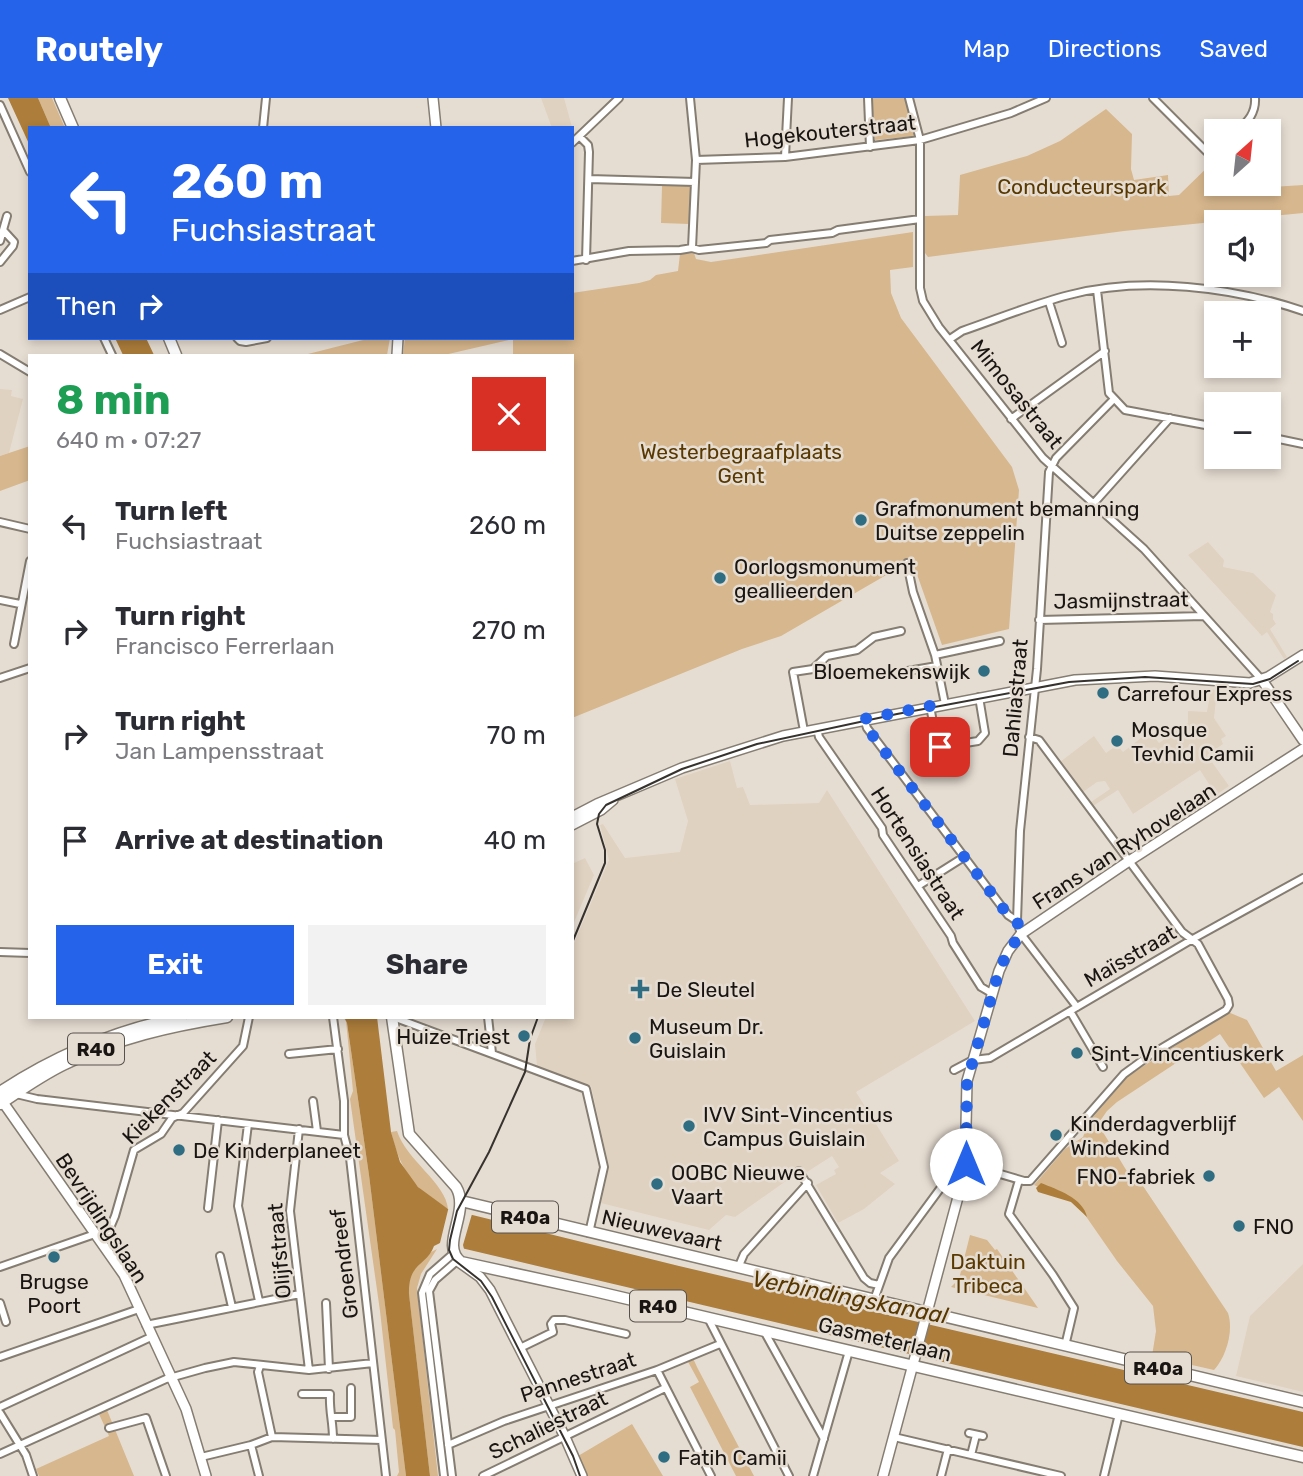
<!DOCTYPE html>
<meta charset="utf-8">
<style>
body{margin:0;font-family:Rubik,sans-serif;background:#f2f2f3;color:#2b2b33;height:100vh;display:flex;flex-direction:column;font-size:26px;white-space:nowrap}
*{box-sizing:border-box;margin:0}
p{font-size:23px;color:#7c7c81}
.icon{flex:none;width:38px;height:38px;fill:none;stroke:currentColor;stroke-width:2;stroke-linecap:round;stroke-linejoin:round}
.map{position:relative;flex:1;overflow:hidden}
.drawer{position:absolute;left:28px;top:256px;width:546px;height:665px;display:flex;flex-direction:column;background:#fff;border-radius:0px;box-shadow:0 4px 10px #0003}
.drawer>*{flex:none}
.hud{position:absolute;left:28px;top:28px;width:546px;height:214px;border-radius:0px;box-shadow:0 4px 10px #0003;background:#2563eb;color:#fff;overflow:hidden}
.needle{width:46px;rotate:27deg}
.buttons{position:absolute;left:1204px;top:21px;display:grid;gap:14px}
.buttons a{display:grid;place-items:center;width:77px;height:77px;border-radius:0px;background:#fff;box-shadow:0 4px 10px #0003;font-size:35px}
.pin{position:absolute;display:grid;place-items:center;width:60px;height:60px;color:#fff;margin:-30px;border-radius:14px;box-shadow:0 4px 10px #0006}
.me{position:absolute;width:77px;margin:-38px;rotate:0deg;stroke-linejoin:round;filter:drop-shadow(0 0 5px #0008)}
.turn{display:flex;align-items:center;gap:24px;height:147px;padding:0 28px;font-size:32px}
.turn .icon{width:91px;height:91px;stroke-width:2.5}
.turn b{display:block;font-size:49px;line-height:60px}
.then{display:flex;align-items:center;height:66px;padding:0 28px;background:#0003;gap:14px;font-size:26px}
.round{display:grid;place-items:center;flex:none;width:74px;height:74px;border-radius:0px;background:#f2f2f3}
.headline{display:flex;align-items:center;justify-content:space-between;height:119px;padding:0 28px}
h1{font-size:42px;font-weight:700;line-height:52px;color:#1e9e55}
.primary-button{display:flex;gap:14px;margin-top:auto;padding:14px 28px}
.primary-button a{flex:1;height:80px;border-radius:0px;background:#2563eb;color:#fff;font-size:28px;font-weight:700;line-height:80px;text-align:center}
.primary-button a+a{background:#f2f2f3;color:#2b2b33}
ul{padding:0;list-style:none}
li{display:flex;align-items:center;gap:21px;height:105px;padding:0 28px}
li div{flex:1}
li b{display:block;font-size:26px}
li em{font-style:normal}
header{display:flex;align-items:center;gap:42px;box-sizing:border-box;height:98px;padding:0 35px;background:#2563eb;color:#fff}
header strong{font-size:33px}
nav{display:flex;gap:38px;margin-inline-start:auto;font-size:24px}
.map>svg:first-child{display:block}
.built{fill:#e0d2c1}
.green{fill:#d7b78d}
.water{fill:#ac7d3b}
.pier{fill:#e6ddd2}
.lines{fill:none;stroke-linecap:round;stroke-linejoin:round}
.street-casing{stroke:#857d72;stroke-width:10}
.secondary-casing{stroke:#857d72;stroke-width:12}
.primary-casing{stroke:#857d72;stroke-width:13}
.street{stroke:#fff;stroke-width:6}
.secondary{stroke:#fff;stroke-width:9}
.primary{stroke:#fff;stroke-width:10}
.tram{stroke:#36322e;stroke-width:2}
.route{stroke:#2563eb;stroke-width:12;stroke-dasharray:0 21.6}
.poi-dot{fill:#2f6d83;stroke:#e6ddd2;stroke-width:2.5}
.labels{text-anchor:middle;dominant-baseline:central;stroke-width:5;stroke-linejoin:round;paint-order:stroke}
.shield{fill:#e6ddd2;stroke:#56514c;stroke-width:2}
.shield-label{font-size:19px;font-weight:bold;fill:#191512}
.street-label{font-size:21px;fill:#191512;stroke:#e6ddd2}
.park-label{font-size:21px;fill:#593901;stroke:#e6ddd2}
.poi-label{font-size:21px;fill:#191512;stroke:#e6ddd2;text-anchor:start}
.water-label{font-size:23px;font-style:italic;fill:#583800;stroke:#e6ddd2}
</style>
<header>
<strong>Routely</strong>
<nav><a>Map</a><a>Directions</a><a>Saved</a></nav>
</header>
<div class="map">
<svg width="1303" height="1378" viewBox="0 0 1303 1378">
<rect width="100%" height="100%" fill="#e6ddd2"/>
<!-- built -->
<path class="built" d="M541,0H564L574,36L572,37V30H552Z
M0,291L12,292L11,298L23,301L9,355L0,358Z
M1208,444L1224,462L1223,469L1253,475L1276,497L1270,514L1273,516V521L1276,526L1270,531L1287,559L1284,561L1267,534L1262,538L1188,457Z
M1211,591L1217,592L1214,620L1226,638L1221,641L1223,646L1207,657L1229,688L1216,697L1200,672L1133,716L1118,692L1093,708L1091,704L1110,691L1105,683L1097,684L1083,694L1060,664L1094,638L1106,655L1117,647L1123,654L1150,633L1159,645L1188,625V613L1207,614Z
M730,663L737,690L743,689L750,707L819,705L827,692L975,923L856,994L899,1063L880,1075L895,1086L864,1111L838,1125L816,1087L836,1076L834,1072L839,1069L832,1058L807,1074L803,1071L735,1119L726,1117L709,1132L601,1105L609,1069L591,988L537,968L535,946L546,919H572V850L609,762L600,727L603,726L625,760L680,754L688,723L675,681Z
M585,760L594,777L572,829V766Z
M1303,1166V1294L1236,1278L1250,1218Z"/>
<!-- green -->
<path class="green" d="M38,0H52L65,30H51Z
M872,0H905L914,38L875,42Z
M1106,11L1132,36L1131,71L1134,82L1168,77L1169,98L1179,97L1216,61V86H1269L1270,67L1272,89L1303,87V115L1124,133L928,159L925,155V118L958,117L960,77L1027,58L1060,43Z
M662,88H691L689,126L661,125Z
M913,134V169L890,172L891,195L901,220L1012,369L1019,392L1009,531L942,547L913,465H907L781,538L742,551L572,620V257H513V241L444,257H403L405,240H572V195L639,185L650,182L656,177L678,173L680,156L694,155L696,161L711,164Z
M371,240H390L387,257H304Z
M30,348V382L0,393V358Z
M1228,914L1247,922L1276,973L1303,957V1023L1279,989L1264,1000L1220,936L1117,1004L1107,1013L1098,1026L1136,1088L1141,1085L1228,1215C1234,1233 1226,1259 1214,1272L1152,1258L1156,1233L1153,1208L1117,1163L1076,1104L1034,1087L1065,1051L1083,1039L1088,1025L1128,978Z
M343,919L347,925L369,1077L406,1378H397L399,1374L395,1332L393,1330L380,1213L350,1001L353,993L346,923Z
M397,1033C406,1062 446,1085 448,1111C414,1092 400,1071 391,1034Z
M970,1137L987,1142L995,1152L997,1151L1038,1210L951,1189L959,1181Z
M437,1151L421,1176L417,1190L438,1378H430L408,1188C410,1172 422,1158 437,1151Z
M692,1258L697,1269L754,1378H736L690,1289L699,1284L686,1260Z
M107,1312L134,1378H39L36,1371L109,1338L99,1316Z
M632,1326L663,1378H587L578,1358Z"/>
<!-- water -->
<path class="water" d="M8,0H38L51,30H30V48Z
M115,240H146L154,257H123Z
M344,919H377L391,1034L400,1064L418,1089L448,1111L679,1168L1303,1314V1349L440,1145L434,1148C427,1168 408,1164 409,1196L430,1378H406L369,1077L347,925Z
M1041,1085C1058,1092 1083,1100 1087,1119L1071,1104L1038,1094L1036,1090Z"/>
<!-- pier -->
<path class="pier" d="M449,1108L472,1116L463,1147L465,1155L439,1149Z"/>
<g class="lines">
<defs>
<path id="street" d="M690,0L696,62L692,150
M868,0L870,49
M909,0L920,42V190L923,203L939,229L1043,360L1144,451L1262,582
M1153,0L1207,54L1216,53
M0,7L30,74
M263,30L266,0
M1238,33C1248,23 1256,15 1255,0
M580,39L588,47L589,54L586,162
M572,45L619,0
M785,59L788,0
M696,62L785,59L920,42L1011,15L1046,0
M589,81L695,84
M3,132L7,118
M0,143L3,132L14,144L13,148L0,164
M572,163L629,153L680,152L692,150L699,152L766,145L770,142L832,135L838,132L920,121
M1097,192L1109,295L1125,312L1216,329
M1049,204L1062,245
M0,212L30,199
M104,240L112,257
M237,240L240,243L246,244L267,240
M950,241L962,233C997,221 1033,206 1069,197C1142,178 1233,189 1303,213
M0,256L30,274
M1011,321L1105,253
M1269,339L1303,346
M1094,405L1170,320
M0,424L30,431
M907,465L913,494L935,557L945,606
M0,502L20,506
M1039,522L1204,518
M14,546L30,463
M935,557L1000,543
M902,574L937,568
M0,580L30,570
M930,608L937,646L940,649L978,643L985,635L979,599
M864,621L867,630L1008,817L1017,823
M817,631L819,639L882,730L883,737L951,838L953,845L981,889L993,896
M804,633L793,574L813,571L827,558L857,552L874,539L901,533
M918,788L964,759
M0,854L30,855
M1077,909L1021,836L1017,823L1020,733L1037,571L1049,374L1056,360L1113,302
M1070,913L1103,969
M333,919L344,1003V1037L350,1060L386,1378
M393,919L586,991L604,1069L589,1135
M488,919L492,955
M289,956L338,951
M954,972L973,962L990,960L1191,842L1303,780
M16,996L37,1001L344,1037
M313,1003L317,1033
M248,1026L238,1108L259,1203
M299,1031L290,1113L309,1272
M966,1066L1024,1083H1030L1124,976L1150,957L1226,912L1229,907L1228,901L1198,846L1182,834L1039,642L1029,639
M799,1073L864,1180L870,1185L879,1187
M1019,1082L1009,1116L1053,1177L1074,1210L1065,1248
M208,1110L218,1022
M103,1146L115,1118L134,1052L161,1036L172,1020L183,1015L243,948L249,919
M220,1158L232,1209
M0,1169L95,1136
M738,1170L744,1156L808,1085
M874,1202L889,1160L945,1084L963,1083
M0,1205L6,1224
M326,1205L329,1271
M708,1220L789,1378
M146,1227L300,1196
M764,1233L824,1341
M520,1250L553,1234L551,1226L554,1222H565L626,1236
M0,1259L139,1211
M260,1268L258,1274L272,1339
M657,1272L711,1378
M302,1296H330C329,1312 333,1324 333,1341
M0,1309L151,1239
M0,1315L26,1357L33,1378
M333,1319H351V1290
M109,1330L146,1320L166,1378
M969,1335L983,1338
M894,1339L1061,1378
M251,1347L259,1378
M448,1347L504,1323L657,1272L720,1246
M0,1356L166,1281L205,1270L234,1264L309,1272L373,1265
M971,1357L976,1337
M201,1359L251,1347L272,1339L382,1342
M444,1378L422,1195L430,1176L454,1155
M452,1378L429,1193L435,1182L458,1162
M483,1378L665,1290
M813,1378L849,1253
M941,1378L948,1351
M1104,1378L1119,1316"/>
<path id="secondary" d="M433,0L436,30
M397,257L398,240
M1262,582L1303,642
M572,719L597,706L682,670L783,638L1075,582L1155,578L1250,585L1268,579L1303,557
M572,727L601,712L613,702
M0,1000L124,1177L186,1311L206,1378
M459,1164L480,1179L490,1192L565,1339L582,1378
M883,1378L965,1073L967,983L999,873L1008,853L1021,836L1129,763L1303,651"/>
<path id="primary" d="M60,0L73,30
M169,240L176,257
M392,919L409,1036L456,1089C471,1114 439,1147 461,1164L594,1193L1303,1359
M0,994C56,957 116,932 182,919
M0,1006C21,992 42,977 65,966C116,940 171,928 227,919
M461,1103L1303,1304"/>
</defs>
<!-- street casing -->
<use href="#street" class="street-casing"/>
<!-- secondary casing -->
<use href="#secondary" class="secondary-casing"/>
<!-- primary casing -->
<use href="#primary" class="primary-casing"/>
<!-- street -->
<use href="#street" class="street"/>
<!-- secondary -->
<use href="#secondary" class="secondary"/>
<!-- primary -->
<use href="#primary" class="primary"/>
<!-- tram -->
<path class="tram" d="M572,845L605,765V752L597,726L599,716L606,707L682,671L757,646L897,616L1069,584L1145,579L1253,586L1270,581L1298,563
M538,919L530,941L525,974L489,1054L457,1113L450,1142L449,1152L453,1161L481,1183L492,1199L573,1358L580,1378"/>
</g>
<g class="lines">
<!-- route -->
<path class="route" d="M940,649L937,646L930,608L864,621L867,630L1008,817L1017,823L1021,836L1008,853L999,873L967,983L966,1066"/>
</g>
<!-- markers -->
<g class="poi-dot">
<circle cx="861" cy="422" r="7"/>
<circle cx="720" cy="480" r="7"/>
<circle cx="984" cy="573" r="7"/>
<circle cx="1103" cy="595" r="7"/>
<circle cx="1117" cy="643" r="7"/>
<path d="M636.5 880.5h7v7h7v7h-7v7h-7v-7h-7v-7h7z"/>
<circle cx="524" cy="938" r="7"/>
<circle cx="635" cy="940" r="7"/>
<circle cx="1077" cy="955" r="7"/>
<circle cx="689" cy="1028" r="7"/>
<circle cx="1056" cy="1037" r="7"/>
<circle cx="179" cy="1052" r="7"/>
<circle cx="1209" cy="1078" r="7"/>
<circle cx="657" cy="1086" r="7"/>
<circle cx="1239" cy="1128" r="7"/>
<circle cx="54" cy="1159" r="7"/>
<circle cx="664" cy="1359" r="7"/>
</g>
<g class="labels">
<!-- shield labels -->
<g class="shield">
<rect x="68" y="935.5" width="56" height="31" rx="5"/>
<rect x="492" y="1103.5" width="66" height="31" rx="5"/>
<rect x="630" y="1192.5" width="56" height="31" rx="5"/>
<rect x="1125" y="1254.5" width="66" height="31" rx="5"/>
</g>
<g class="shield-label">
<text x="96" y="951">R40</text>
<text x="525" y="1119">R40a</text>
<text x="658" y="1208">R40</text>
<text x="1158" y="1270">R40a</text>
</g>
<!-- street labels -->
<g class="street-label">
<text transform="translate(830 33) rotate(-6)">Hogekouterstraat</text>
<text transform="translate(1017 296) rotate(51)">Mimosastraat</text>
<text transform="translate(1121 502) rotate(-1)">Jasmijnstraat</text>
<text transform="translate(1015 600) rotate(-85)">Dahliastraat</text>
<text transform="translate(1124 748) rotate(-33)">Frans van Ryhovelaan</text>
<text transform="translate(918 755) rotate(57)">Hortensiastraat</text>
<text transform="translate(1130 858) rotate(-30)">Maïsstraat</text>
<text transform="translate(169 999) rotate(-45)">Kiekenstraat</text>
<text transform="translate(102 1120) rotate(57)">Bevrijdingslaan</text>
<text transform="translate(662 1132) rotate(13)">Nieuwevaart</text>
<text transform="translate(279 1153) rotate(-95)">Olijfstraat</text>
<text transform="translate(344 1166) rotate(-97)">Groendreef</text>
<text transform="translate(885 1241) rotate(13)">Gasmeterlaan</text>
<text transform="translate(578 1279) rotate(-18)">Pannestraat</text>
<text transform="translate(548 1327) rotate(-26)">Schaliestraat</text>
</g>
<!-- park labels -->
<g class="park-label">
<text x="1082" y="88">Conducteurspark</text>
<text x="741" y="353">Westerbegraafplaats<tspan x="741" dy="24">Gent</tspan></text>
<text x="988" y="1163">Daktuin<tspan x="988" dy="24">Tribeca</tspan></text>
</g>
<!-- poi labels -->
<g class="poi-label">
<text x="875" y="410">Grafmonument bemanning<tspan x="875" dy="24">Duitse zeppelin</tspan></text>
<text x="734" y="468">Oorlogsmonument<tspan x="734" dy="24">geallieerden</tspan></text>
<text x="970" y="573" text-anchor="end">Bloemekenswijk</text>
<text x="1117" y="595">Carrefour Express</text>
<text x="1131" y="631">Mosque<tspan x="1131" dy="24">Tevhid Camii</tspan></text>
<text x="656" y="891">De Sleutel</text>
<text x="649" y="928">Museum Dr.<tspan x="649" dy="24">Guislain</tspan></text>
<text x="510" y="938" text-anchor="end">Huize Triest</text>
<text x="1091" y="955">Sint-Vincentiuskerk</text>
<text x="703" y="1016">IVV Sint-Vincentius<tspan x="703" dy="24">Campus Guislain</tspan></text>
<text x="1070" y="1025">Kinderdagverblijf<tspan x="1070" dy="24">Windekind</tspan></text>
<text x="193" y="1052">De Kinderplaneet</text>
<text x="671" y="1074">OOBC Nieuwe<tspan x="671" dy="24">Vaart</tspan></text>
<text x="1195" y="1078" text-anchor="end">FNO-fabriek</text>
<text x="1253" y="1128">FNO</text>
<text x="54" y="1183" text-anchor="middle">Brugse<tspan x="54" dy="24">Poort</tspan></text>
<text x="678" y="1359">Fatih Camii</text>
</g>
<!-- water labels -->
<g class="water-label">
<text transform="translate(850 1199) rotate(11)">Verbindingskanaal</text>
</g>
</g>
</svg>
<div class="buttons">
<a><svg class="needle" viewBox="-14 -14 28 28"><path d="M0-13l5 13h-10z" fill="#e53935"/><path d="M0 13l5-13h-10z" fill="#7c7c81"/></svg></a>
<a><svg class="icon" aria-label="sound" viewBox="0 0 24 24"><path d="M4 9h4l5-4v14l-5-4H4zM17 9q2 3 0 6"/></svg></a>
<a>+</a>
<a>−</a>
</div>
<div class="pin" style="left:940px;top:649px;background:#d93025"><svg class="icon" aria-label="arrive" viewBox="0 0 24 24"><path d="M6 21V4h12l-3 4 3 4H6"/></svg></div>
<svg class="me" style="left:966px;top:1066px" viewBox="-20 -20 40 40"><circle r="19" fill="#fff"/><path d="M0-13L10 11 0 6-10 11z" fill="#2563eb"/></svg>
<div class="hud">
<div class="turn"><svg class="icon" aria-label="left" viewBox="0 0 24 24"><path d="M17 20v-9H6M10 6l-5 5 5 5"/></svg><div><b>260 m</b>Fuchsiastraat</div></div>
<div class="then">Then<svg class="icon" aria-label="right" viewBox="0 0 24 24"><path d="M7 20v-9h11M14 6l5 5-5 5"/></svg></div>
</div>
<section class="drawer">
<div class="headline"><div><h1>8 min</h1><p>640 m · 07:27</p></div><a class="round" style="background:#d93025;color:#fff"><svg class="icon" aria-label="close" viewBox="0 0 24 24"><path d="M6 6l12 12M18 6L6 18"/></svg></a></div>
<ul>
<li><svg class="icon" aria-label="left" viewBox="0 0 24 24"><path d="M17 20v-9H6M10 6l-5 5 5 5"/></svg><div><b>Turn left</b><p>Fuchsiastraat</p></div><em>260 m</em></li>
<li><svg class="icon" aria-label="right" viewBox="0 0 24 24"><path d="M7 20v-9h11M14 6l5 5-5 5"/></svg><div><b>Turn right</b><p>Francisco Ferrerlaan</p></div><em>270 m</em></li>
<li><svg class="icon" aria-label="right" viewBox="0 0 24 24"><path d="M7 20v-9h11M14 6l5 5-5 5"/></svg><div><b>Turn right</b><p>Jan Lampensstraat</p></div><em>70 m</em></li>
<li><svg class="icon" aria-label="arrive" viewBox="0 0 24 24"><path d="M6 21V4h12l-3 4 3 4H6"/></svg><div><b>Arrive at destination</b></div><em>40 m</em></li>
</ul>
<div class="primary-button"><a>Exit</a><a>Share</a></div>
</section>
</div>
